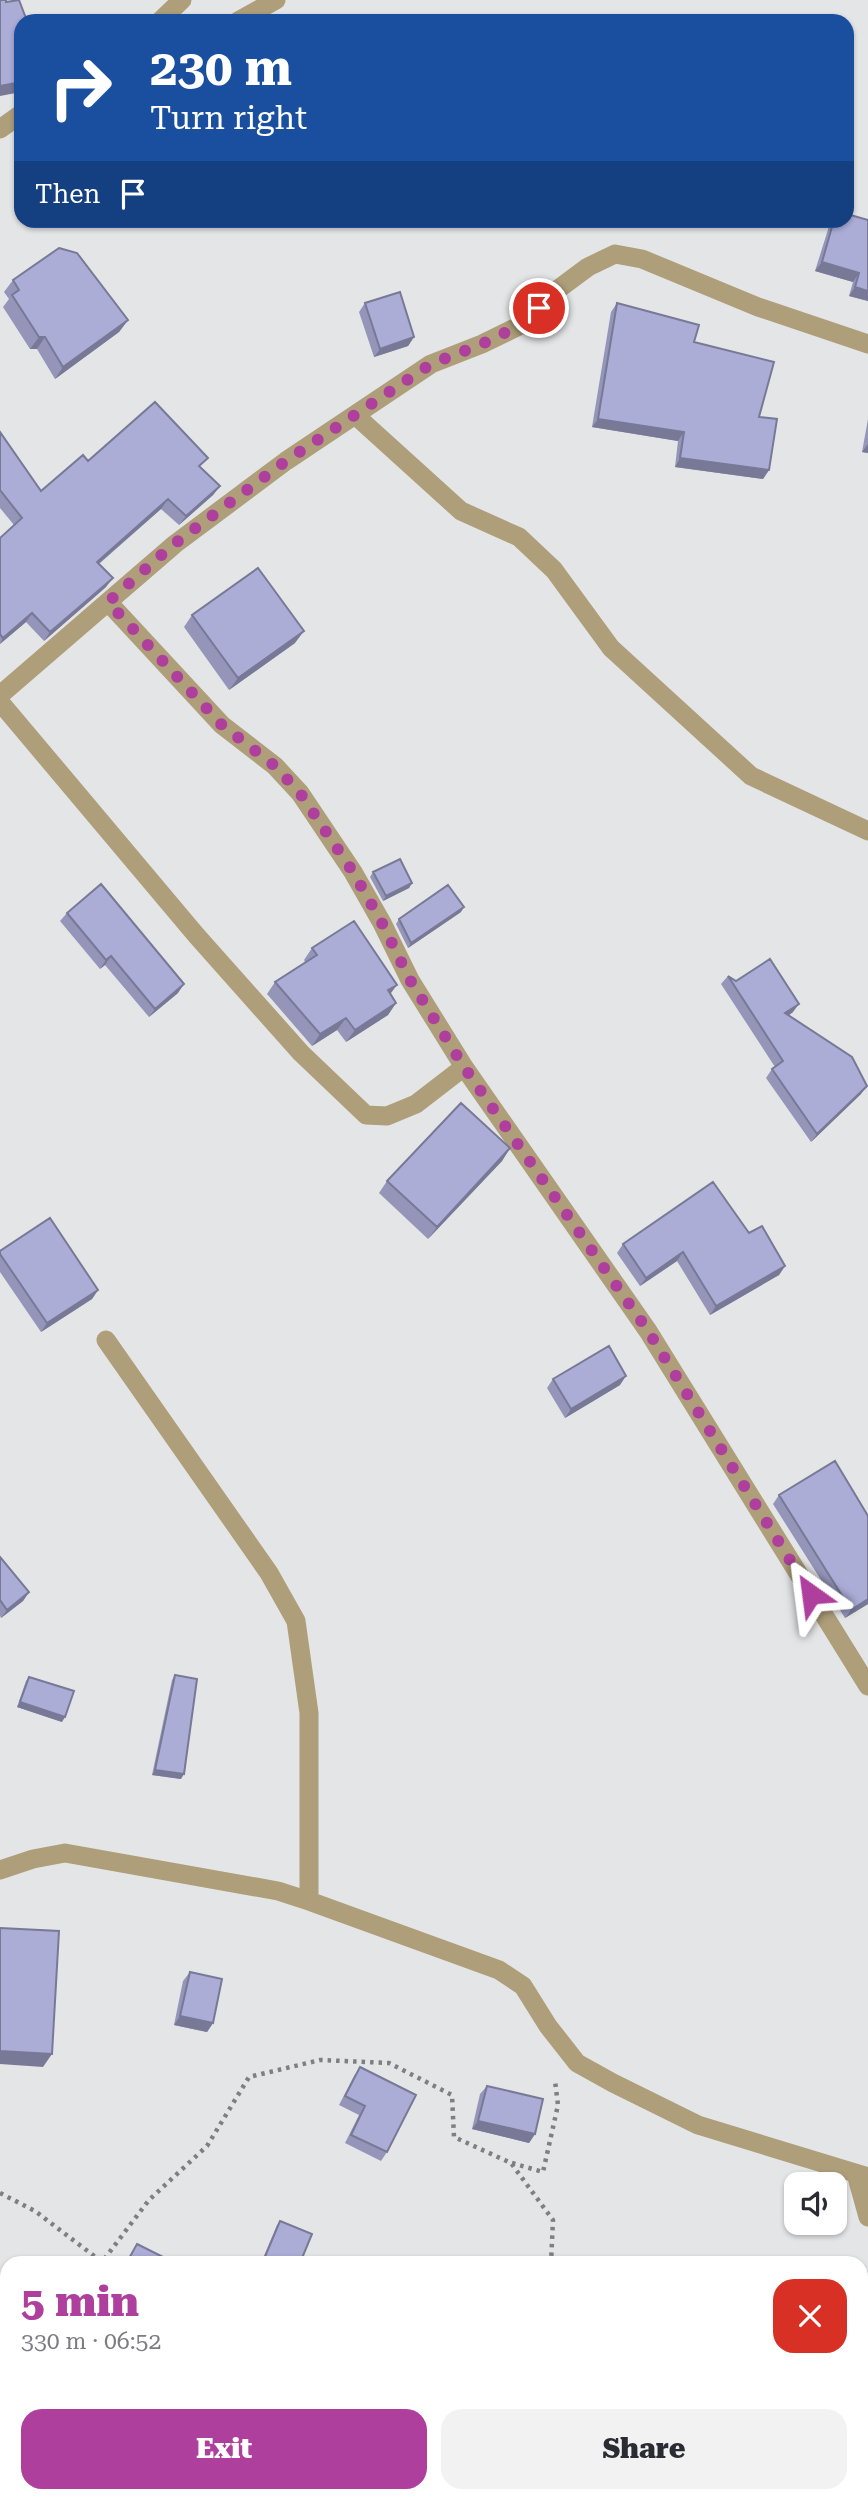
<!DOCTYPE html>
<meta charset="utf-8">
<style>
body{margin:0;font-family:"Roboto Serif",serif;background:#f2f2f3;color:#2b2b33;height:100vh;display:flex;flex-direction:column;font-size:26px;white-space:nowrap}
*{box-sizing:border-box;margin:0}
p{font-size:23px;color:#7c7c81}
.icon{flex:none;width:38px;height:38px;fill:none;stroke:currentColor;stroke-width:2;stroke-linecap:round;stroke-linejoin:round}
.map{position:relative;flex:1;overflow:hidden}
.panel{position:absolute;left:0px;top:2256px;width:868px;height:247px;display:flex;flex-direction:column;background:#fff;border-radius:21px 21px 0 0;box-shadow:0 2px 5px #0004}
.panel>*{flex:none}
.top-card{position:absolute;left:14px;top:14px;width:840px;height:214px;border-radius:21px;box-shadow:0 2px 5px #0004;background:#1a4fa0;color:#fff;overflow:hidden}
.controls{position:absolute;left:784px;top:2172px;display:grid;gap:14px}
.controls a{display:grid;place-items:center;width:63px;height:63px;border-radius:14px;background:#fff;box-shadow:0 2px 5px #0004;font-size:35px}
.pin{position:absolute;display:grid;place-items:center;width:60px;height:60px;color:#fff;margin:-30px;border:4px solid #fff;border-radius:50%;box-shadow:0 2px 7px #0007}
.me{position:absolute;width:77px;margin:-38px;rotate:329deg;stroke-linejoin:round;filter:drop-shadow(0 0 5px #0008)}
.turn{display:flex;align-items:center;gap:24px;height:147px;padding:0 21px;font-size:32px}
.turn .icon{width:91px;height:91px;stroke-width:2.5}
.turn b{display:block;font-size:49px;line-height:60px}
.then{display:flex;align-items:center;height:66px;padding:0 21px;background:#0003;gap:14px;font-size:26px}
.round{display:grid;place-items:center;flex:none;width:74px;height:74px;border-radius:21px;background:#f2f2f3}
.overview{display:flex;align-items:center;justify-content:space-between;height:119px;padding:0 21px}
h1{font-size:42px;font-weight:800;line-height:52px;color:#af3f9c}
.cta{display:flex;gap:14px;margin-top:auto;padding:14px 21px}
.cta a{flex:1;height:80px;border-radius:21px;background:#af3f9c;color:#fff;font-size:28px;font-weight:800;line-height:80px;text-align:center}
.cta a+a{background:#f2f2f3;color:#2b2b33}
.map>svg:first-child{display:block}
.lines{fill:none;stroke-linecap:round;stroke-linejoin:round}
.path{stroke:#7e7f80;stroke-width:4.5;stroke-dasharray:3.5 5;stroke-linecap:butt}
.minor{stroke:#ae9e79;stroke-width:19}
.wall{fill:#9495b9}
.shaded-wall{fill:#787996}
.building{fill:#acadd7;stroke:#787996;stroke-width:2}
.route{stroke:#af3f9c;stroke-width:12;stroke-dasharray:0 21.6}
</style>
<div class="map">
<svg width="868" height="2502" viewBox="0 0 868 2502">
<rect width="100%" height="100%" fill="#e4e5e6"/>
<g class="lines">
<!-- path -->
<path class="path" d="M512,2163L543,2172L558,2105L555,2081
M0,2193L35,2211L102,2262L149,2200L207,2146L249,2077L320,2060L389,2063L452,2095L454,2137L511,2163L553,2220L551,2263"/>
<!-- minor -->
<path class="minor" d="M160,21L182,0
M238,21L276,0
M0,129L21,114
M355,415L461,511L519,537L554,570L611,648L751,776L868,831
M108,602L222,725L275,766L300,793L353,872L382,923L410,980L464,1067L648,1331L868,1686
M0,695L175,544L286,461L431,364L482,344L521,325L557,290L588,267L615,254L642,259L758,307L868,344
M0,702L196,935L301,1053L366,1115L387,1116L416,1104L464,1067
M106,1340L269,1573L296,1621L309,1713V1901
M0,1870L33,1859L65,1853L278,1891L309,1901L499,1970L523,1986L548,2026L577,2063L613,2083L698,2125L868,2177
M856,2174L868,2217"/>
</g>
<!-- wall -->
<path class="wall" d="M831,220H847L868,301L849,296L853,282L815,271Z
M13,280L128,320L119,332L55,379L37,349H30L3,307L9,299L4,292Z
M365,303L414,337L408,346L374,357L359,312Z
M617,303L694,342L759,417L769,470L763,479L675,467L678,441L592,427L611,312Z
M868,419V453L862,452Z
M0,432L41,491L88,461L201,468L220,486L213,495L179,525L161,509L99,564L106,587L44,641L26,622L0,644V538L14,525L0,508Z
M192,615L295,643L229,690L184,627Z
M373,872L412,883L409,888L383,901L370,877Z
M461,912L408,948L396,924L399,919Z
M67,913L178,993L149,1017L105,965L100,969L60,921Z
M312,948L390,994L396,1003L388,1015L346,1042L337,1030L312,1046L267,994L275,982L305,962L304,960Z
M728,976L793,1012L788,1016L861,1094L811,1142L766,1078L772,1069L775,1067L721,984Z
M510,1148L502,1161L428,1239L379,1193L387,1181Z
M749,1233L785,1266L779,1275L710,1315L677,1261L640,1286L617,1253L623,1244Z
M0,1254L98,1290L92,1299L41,1332L0,1272Z
M553,1379L620,1385L565,1418L547,1388Z
M779,1495L868,1604L845,1618L773,1504Z
M0,1557L29,1592L23,1601L1,1618L0,1616Z
M175,1675L181,1779L152,1775L172,1680Z
M29,1677L62,1722L17,1707L26,1681Z
M190,1972L213,2023L207,2032L174,2025L183,1981Z
M360,2067L387,2152L381,2161L345,2143L359,2115L339,2105L354,2076Z
M487,2086L535,2134L529,2143L472,2129L480,2094Z
M280,2221L300,2263H261L277,2225Z
M205,2496H249L251,2502H201Z
M306,2496H385L387,2502H308Z
M584,2496H646L649,2502H587Z"/>
<!-- shaded-wall -->
<path class="shaded-wall" d="M21,82V92L0,96V86Z
M822,262L859,273L853,282L815,271Z
M855,287L868,291V301L849,296Z
M128,320L119,332L55,379L63,367Z
M39,337H45L37,349H30Z
M414,337L408,346L374,357L380,349Z
M598,419L684,432L678,441L592,427Z
M868,444V453L862,452Z
M680,458L769,470L763,479L675,467Z
M220,486L213,495L179,525L186,516Z
M168,499L161,509L90,571L97,562Z
M113,578L106,587L44,641L50,632Z
M32,613L26,622L0,644L3,638Z
M304,631L295,643L229,690L238,678Z
M412,883L409,888L383,901L386,896Z
M464,907L461,912L408,948L411,943Z
M111,956L105,965L100,969L106,960Z
M184,984L178,993L149,1017L155,1009Z
M397,985L388,997V990Z
M396,1003L388,1015L346,1042L355,1030Z
M799,1004L793,1012L779,1022L785,1013Z
M346,1018L337,1030L312,1046L320,1034Z
M867,1086L861,1094L811,1142L817,1134Z
M510,1148L502,1161L428,1239L437,1227Z
M683,1252L677,1261L640,1286L646,1278Z
M785,1266L779,1275L710,1315L716,1306Z
M98,1290L92,1299L41,1332L47,1323Z
M626,1376L620,1385L565,1418L571,1409Z
M29,1592L23,1601L1,1618L7,1610Z
M868,1599V1604L845,1618L851,1610Z
M20,1702L65,1717L62,1722L17,1707Z
M155,1770L184,1774L181,1779L152,1775Z
M180,2016L213,2023L207,2032L174,2025Z
M0,2051L52,2054L43,2067L0,2064Z
M478,2121L535,2134L529,2143L472,2129Z
M264,2259L274,2263H261Z
M0,2482L7,2483V2490H0Z"/>
<!-- building -->
<path class="building" d="M0,0H6V2L19,0L27,21H21V82L0,86Z
M847,214L868,220V291L855,287L859,273L822,262L834,220H847Z
M59,248L77,253L128,320L63,367L45,337H39L12,295L19,290L13,280Z
M400,292L414,337L380,349L365,303Z
M617,303L699,325L694,342L774,362L759,417L777,419L769,470L680,458L684,432L598,419Z
M155,402L208,458L199,466L220,486L186,516L168,499L97,562L113,578L50,632L32,613L3,638L0,634V538L22,518L0,490V432L41,491L83,455L88,461Z
M258,568L304,631L238,678L192,615Z
M400,859L412,883L386,896L373,872Z
M101,884L184,984L155,1009L111,956L106,960L67,913Z
M448,885L464,907L411,943L399,919Z
M354,921L397,985L388,990L396,1003L355,1030L346,1018L320,1034L275,982L317,955L312,948Z
M770,959L799,1004L785,1013L852,1057L867,1086L817,1134L772,1069L783,1061L728,976L736,981Z
M461,1103L510,1148L437,1227L387,1181Z
M713,1182L749,1233L762,1226L785,1266L716,1306L683,1252L646,1278L623,1244Z
M50,1218L98,1290L47,1323L0,1254V1251Z
M609,1346L626,1376L571,1409L553,1379Z
M835,1461L868,1516V1599L851,1610L779,1495Z
M0,1557L29,1592L7,1610L0,1600Z
M175,1675L197,1679L184,1774L155,1770Z
M29,1677L74,1691L65,1717L20,1702Z
M0,1928L59,1931L52,2054L0,2051Z
M190,1972L222,1979L213,2023L180,2016Z
M360,2067L416,2095L387,2152L351,2135L365,2106L345,2096Z
M487,2086L543,2099L535,2134L478,2121Z
M280,2221L312,2234L300,2263H274L264,2259Z
M137,2244L171,2261L170,2263H115L117,2258L127,2262Z
M0,2319H7V2483L0,2482Z
M55,2496H151L149,2502H53Z
M207,2496H249L251,2502H209Z
M314,2496H385L387,2502H316Z
M592,2496H646L649,2502H594Z"/>
<g class="lines">
<!-- route -->
<path class="route" d="M539,308L521,325L482,344L431,364L286,461L174,544L108,602L222,725L275,766L300,793L353,872L382,923L410,980L464,1067L648,1331L811,1594"/>
</g>
</svg>
<div class="controls">
<a><svg class="icon" aria-label="sound" viewBox="0 0 24 24"><path d="M4 9h4l5-4v14l-5-4H4zM17 9q2 3 0 6"/></svg></a>
</div>
<div class="pin" style="left:539px;top:308px;background:#d93025"><svg class="icon" aria-label="arrive" viewBox="0 0 24 24"><path d="M6 21V4h12l-3 4 3 4H6"/></svg></div>
<svg class="me" style="left:811px;top:1594px" viewBox="-20 -20 40 40"><path d="M0-17L14 15 0 8-14 15z" fill="#af3f9c" stroke="#fff" stroke-width="4"/></svg>
<div class="top-card">
<div class="turn"><svg class="icon" aria-label="right" viewBox="0 0 24 24"><path d="M7 20v-9h11M14 6l5 5-5 5"/></svg><div><b>230 m</b>Turn right</div></div>
<div class="then">Then<svg class="icon" aria-label="arrive" viewBox="0 0 24 24"><path d="M6 21V4h12l-3 4 3 4H6"/></svg></div>
</div>
<section class="panel">
<div class="overview"><div><h1>5 min</h1><p>330 m · 06:52</p></div><a class="round" style="background:#d93025;color:#fff"><svg class="icon" aria-label="close" viewBox="0 0 24 24"><path d="M6 6l12 12M18 6L6 18"/></svg></a></div>
<div class="cta"><a>Exit</a><a>Share</a></div>
</section>
</div>
